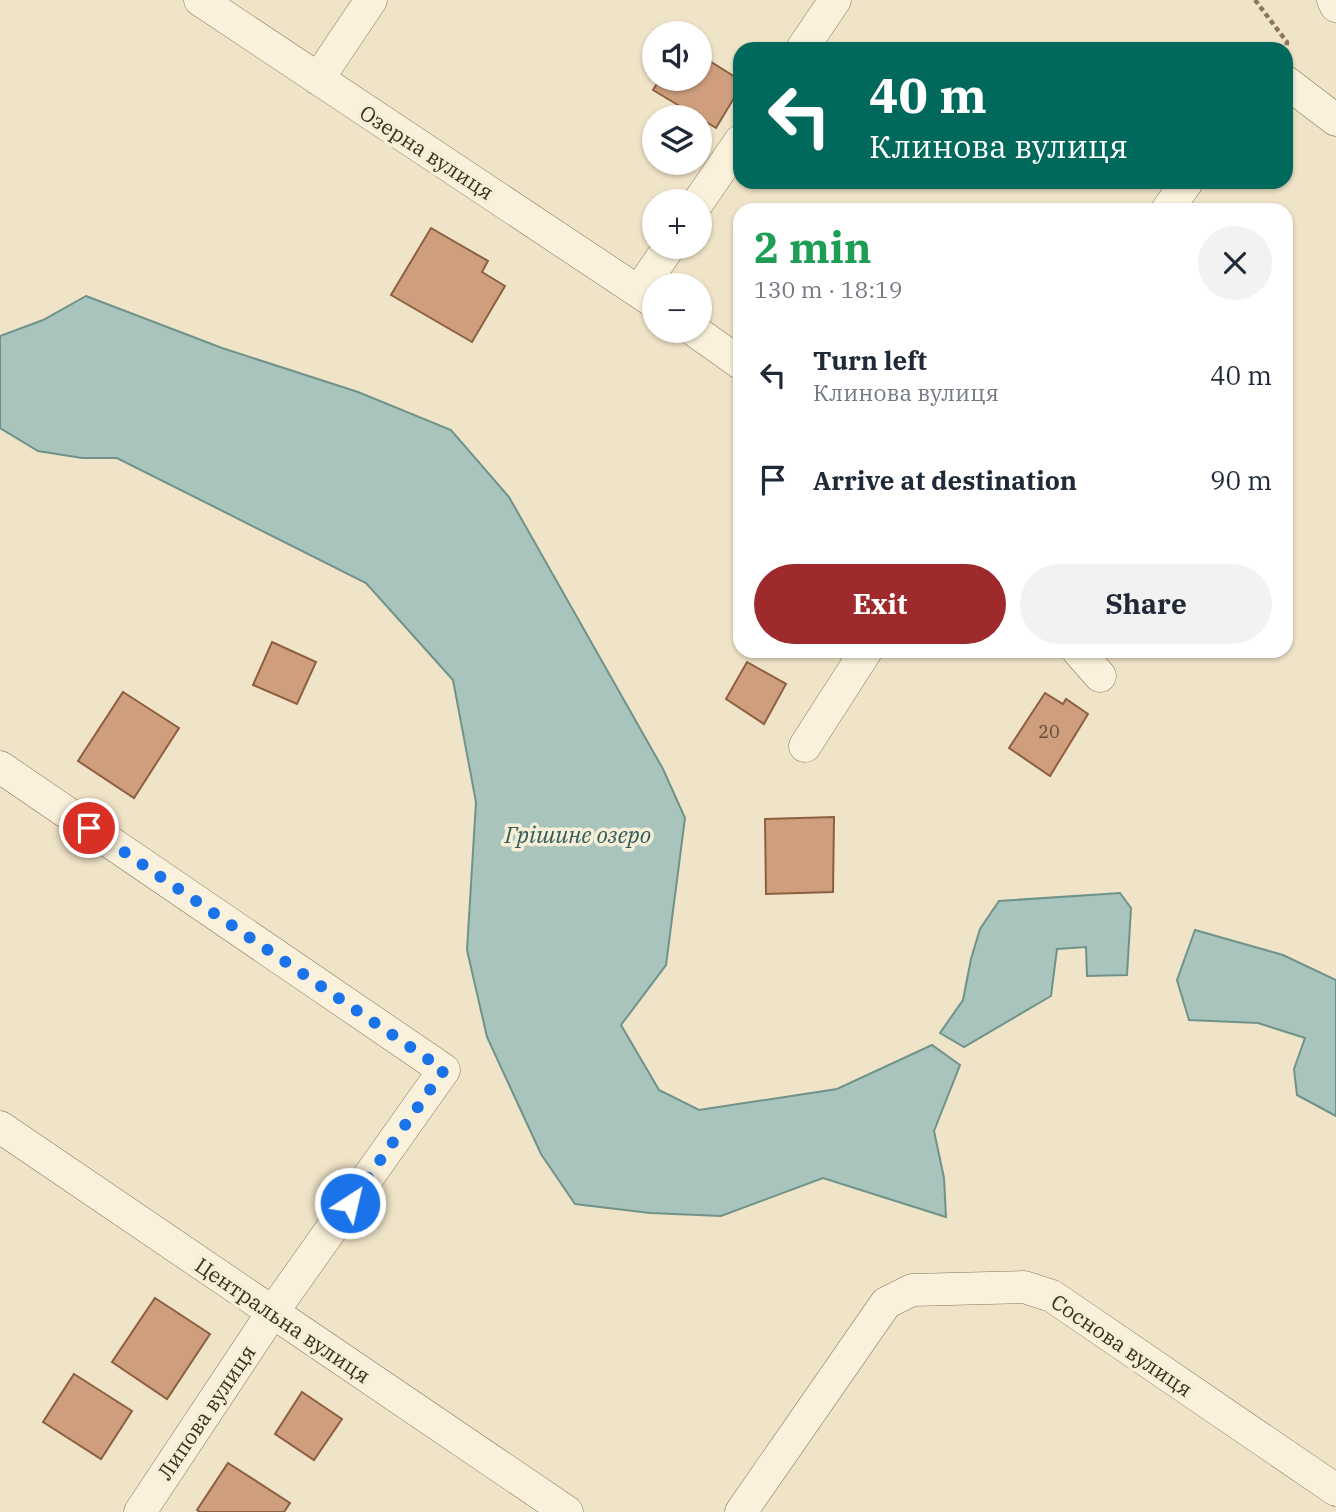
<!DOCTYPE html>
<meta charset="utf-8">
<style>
body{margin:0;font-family:"IBM Plex Serif",serif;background:#f2f2f3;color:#1f2937;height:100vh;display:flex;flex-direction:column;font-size:26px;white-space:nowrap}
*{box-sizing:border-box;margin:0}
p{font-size:23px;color:#747a83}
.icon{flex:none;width:38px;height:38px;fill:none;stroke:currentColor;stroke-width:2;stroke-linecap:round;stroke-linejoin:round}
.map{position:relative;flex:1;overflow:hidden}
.details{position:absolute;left:733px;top:203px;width:560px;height:455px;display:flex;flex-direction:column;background:#fff;border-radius:21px;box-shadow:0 2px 5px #0004}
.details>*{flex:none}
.hud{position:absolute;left:733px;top:42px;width:560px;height:147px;border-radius:21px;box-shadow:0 2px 5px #0004;background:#00695c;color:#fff;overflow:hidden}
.tools{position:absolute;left:642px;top:21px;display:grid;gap:14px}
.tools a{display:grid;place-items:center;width:70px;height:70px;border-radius:50%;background:#fff;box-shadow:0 2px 5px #0004;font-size:35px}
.pin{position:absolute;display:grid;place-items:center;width:60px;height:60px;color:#fff;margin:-30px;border:4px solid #fff;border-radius:50%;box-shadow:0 2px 7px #0007}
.me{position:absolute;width:77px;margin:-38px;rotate:35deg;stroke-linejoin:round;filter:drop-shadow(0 0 5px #0008)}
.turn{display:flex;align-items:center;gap:24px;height:147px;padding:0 21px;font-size:32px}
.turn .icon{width:91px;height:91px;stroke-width:2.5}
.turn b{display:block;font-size:49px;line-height:60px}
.round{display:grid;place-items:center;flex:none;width:74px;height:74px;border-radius:37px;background:#f2f2f3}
.summary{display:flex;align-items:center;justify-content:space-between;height:119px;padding:0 21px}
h1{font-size:42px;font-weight:800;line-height:52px;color:#1e9e55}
.primary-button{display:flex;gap:14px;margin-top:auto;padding:14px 21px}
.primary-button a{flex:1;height:80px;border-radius:42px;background:#9e2a2b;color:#fff;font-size:28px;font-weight:800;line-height:80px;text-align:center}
.primary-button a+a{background:#f2f2f3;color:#1f2937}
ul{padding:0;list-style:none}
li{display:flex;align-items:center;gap:21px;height:105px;padding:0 21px}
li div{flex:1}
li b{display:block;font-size:26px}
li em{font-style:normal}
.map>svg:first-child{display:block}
.water{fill:#a9c4bc;stroke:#6f938a;stroke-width:2}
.building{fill:#cf9f7d;stroke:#8d5f41;stroke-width:2}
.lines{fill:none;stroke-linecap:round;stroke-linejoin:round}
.minor-casing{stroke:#8d765c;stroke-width:33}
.path{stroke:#8d765c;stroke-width:4.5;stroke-dasharray:5 3.5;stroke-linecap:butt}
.minor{stroke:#faf1dc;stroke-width:32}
.route{stroke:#1a73e8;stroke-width:12;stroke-dasharray:0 21.6}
.labels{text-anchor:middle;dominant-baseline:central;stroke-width:7;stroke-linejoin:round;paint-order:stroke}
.number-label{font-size:18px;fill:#624a37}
.street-label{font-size:21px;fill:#3d2e20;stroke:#f7eed8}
.water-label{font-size:23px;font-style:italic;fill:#2f5d5a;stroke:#f7eed8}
</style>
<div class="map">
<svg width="1336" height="1512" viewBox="0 0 1336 1512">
<rect width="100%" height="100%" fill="#f0e4c8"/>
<!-- water -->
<path class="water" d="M86,296L222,348L358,392L451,430L509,497L663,769L685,818L666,965L621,1025L659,1090L699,1110L837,1089L932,1045L960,1065L934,1131L944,1178L946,1217L823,1178L721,1216L650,1213L575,1204L541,1154L487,1037L467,950L476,802L453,680L366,583L117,458H82L38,451L0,428V336L43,320Z
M1120,893L1131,908L1127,975L1087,976L1086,947L1057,949L1051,996L964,1047L940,1033L963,1000L971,959L980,929L999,901Z
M1195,930L1283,955L1336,980V1116L1297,1095L1294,1069L1305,1038L1258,1023L1189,1020L1177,980Z"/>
<!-- building -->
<path class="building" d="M700,55L740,80V88L716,128L653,90L660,79H700Z
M431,228L488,261L482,272L505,286L472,342L391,295Z
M272,642L316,662L297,704L253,685Z
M747,662L786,684L764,724L726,699Z
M123,692L179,728L134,798L78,761Z
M1045,693L1063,704L1066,699L1088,714L1050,776L1009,748Z
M834,817L833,892L766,894L765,819Z
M155,1298L210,1334L167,1399L112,1362Z
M74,1374L132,1411L101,1459L43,1422Z
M302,1392L342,1419L314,1460L275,1434Z
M228,1463L290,1503L284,1512H200L197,1510Z"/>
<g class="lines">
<defs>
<path id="minor" d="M200,0L654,302
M1333,0L1336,6
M802,49L835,0
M318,79L371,0
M1286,82L1336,120
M699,201L740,141
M1167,210L1187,182
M639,291L669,247
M695,331L740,363
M1078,651L1100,676
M805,746L866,651
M0,767L444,1070L272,1313L140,1512
M0,1127L567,1512
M741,1512L886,1303L912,1290L1024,1287L1052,1296L1336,1490"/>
</defs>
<!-- minor casing -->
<use href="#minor" class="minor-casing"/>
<!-- path -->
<path class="path" d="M1255,0L1287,42L1286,52"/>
<!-- minor -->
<use href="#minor" class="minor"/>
</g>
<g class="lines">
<!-- route -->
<path class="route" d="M89,828L444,1070L350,1203"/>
</g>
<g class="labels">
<!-- number labels -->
<g class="number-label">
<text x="1049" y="731">20</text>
</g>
<!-- street labels -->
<g class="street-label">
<text transform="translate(427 152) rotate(33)">Озерна вулиця</text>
<text transform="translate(283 1320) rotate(34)">Центральна вулиця</text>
<text transform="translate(1122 1345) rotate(34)">Соснова вулиця</text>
<text transform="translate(206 1412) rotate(-56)">Липова вулиця</text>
</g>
<!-- water labels -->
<g class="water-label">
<text x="578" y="834">Грішине озеро</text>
</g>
</g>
</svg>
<div class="tools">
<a><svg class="icon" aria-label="sound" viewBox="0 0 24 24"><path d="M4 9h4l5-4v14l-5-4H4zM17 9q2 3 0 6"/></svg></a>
<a><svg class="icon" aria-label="layers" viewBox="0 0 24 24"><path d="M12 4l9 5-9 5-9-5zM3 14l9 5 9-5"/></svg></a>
<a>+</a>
<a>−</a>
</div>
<div class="pin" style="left:89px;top:828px;background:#d93025"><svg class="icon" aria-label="arrive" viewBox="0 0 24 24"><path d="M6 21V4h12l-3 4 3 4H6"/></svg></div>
<svg class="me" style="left:350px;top:1203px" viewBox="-20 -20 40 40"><circle r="17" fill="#1a73e8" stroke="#fff" stroke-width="3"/><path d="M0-11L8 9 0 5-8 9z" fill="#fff"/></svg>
<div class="hud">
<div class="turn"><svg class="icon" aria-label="left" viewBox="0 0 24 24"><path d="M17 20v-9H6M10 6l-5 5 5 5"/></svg><div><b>40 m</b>Клинова вулиця</div></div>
</div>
<section class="details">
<div class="summary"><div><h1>2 min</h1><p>130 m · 18:19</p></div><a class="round"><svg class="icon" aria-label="close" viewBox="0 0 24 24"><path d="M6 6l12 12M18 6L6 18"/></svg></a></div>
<ul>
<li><svg class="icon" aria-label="left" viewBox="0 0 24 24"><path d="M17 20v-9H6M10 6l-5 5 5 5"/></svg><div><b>Turn left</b><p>Клинова вулиця</p></div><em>40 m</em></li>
<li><svg class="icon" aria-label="arrive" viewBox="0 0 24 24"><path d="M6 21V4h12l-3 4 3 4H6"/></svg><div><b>Arrive at destination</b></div><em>90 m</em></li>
</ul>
<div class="primary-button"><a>Exit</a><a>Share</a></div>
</section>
</div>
